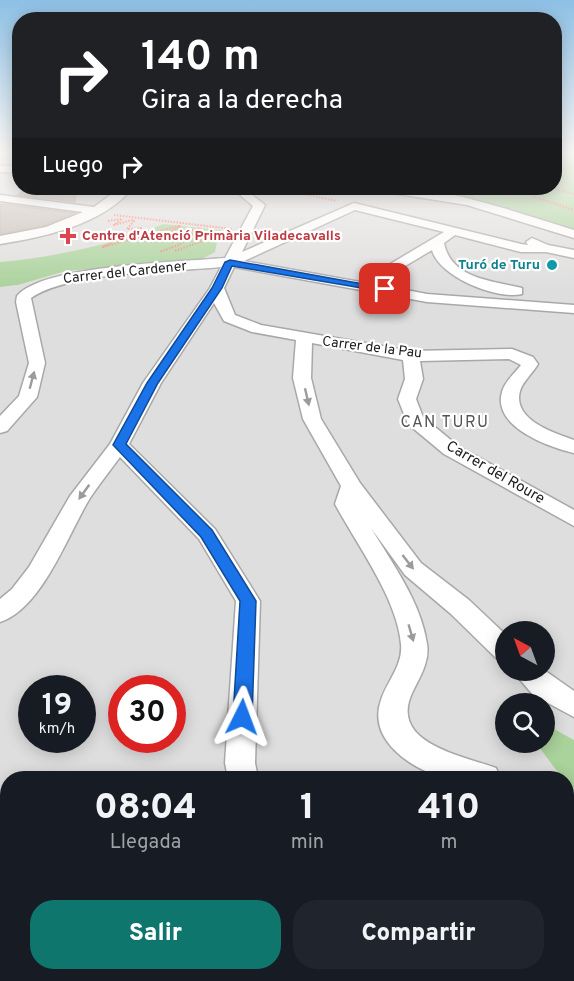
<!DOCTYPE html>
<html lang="es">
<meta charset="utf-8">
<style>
body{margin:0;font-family:Overpass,sans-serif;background:#20242c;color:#f1f3f6;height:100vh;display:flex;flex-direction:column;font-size:22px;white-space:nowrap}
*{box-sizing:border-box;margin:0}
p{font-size:20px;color:#9ea1a6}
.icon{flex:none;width:33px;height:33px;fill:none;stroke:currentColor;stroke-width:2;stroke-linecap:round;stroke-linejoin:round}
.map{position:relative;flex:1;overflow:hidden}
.panel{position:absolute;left:0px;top:771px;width:574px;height:210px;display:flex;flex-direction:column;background:#171b24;border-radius:24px 24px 0 0;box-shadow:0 3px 15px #0003}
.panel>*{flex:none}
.top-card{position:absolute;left:12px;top:12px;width:550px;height:183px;border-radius:24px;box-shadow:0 3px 15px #0003;background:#202124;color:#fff;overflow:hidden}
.needle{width:39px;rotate:319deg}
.buttons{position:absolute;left:495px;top:621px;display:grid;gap:12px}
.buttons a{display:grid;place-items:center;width:60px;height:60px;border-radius:50%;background:#171b24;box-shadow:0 3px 15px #0003;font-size:30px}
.speed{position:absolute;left:18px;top:675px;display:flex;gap:12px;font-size:30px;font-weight:700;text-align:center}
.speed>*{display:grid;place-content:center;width:78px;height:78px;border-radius:50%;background:#171b24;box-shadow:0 3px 15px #0003;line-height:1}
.speed small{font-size:15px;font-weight:400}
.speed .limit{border:9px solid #d22;background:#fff;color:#111}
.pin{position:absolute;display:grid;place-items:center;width:51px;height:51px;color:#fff;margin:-26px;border-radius:12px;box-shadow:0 3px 9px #0006}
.me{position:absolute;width:66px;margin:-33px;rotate:3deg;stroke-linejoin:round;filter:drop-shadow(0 0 4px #0008)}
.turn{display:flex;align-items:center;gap:21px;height:126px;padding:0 30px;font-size:27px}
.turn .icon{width:78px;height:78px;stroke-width:2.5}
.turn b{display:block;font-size:42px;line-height:51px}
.then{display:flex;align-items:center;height:57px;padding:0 30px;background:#0003;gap:12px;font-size:22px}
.eta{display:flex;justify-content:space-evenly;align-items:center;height:102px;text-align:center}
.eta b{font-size:36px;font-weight:800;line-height:42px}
.primary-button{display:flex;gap:12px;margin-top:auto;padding:12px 30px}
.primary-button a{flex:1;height:69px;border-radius:24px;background:#0f766e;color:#fff;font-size:24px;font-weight:800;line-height:69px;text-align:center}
.primary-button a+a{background:#20242c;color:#f1f3f6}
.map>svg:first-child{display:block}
.residential{fill:#dfdede;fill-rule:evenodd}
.forest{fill:#aad29b}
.building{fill:#c7beb6;stroke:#c4b5a9;stroke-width:1.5}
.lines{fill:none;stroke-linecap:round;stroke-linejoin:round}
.street-casing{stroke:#a8a8a8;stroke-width:3}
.path{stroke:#ff7d6b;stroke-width:2;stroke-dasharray:1.5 1.5;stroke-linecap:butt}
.street{fill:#fff;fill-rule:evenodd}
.oneway{fill:#9b9b9b}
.route{fill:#1a73e8;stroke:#114b97;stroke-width:1.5}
.health-dot{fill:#e0444e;stroke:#fff;stroke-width:2}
.culture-dot{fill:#0f9aa8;stroke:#fff;stroke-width:2}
.labels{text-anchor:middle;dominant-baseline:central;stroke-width:4.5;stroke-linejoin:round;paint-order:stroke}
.far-health-label{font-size:14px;font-weight:bold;fill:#be3a42;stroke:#fff;text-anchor:start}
.far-culture-label{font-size:14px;font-weight:bold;fill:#0d838f;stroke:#fff;text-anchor:end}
.far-street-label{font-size:14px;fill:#212121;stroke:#fff}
.street-label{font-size:15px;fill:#212121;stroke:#fff}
.neighbourhood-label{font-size:16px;letter-spacing:1.5px;fill:#545454;stroke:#fff}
</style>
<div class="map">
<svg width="574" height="981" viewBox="0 0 574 981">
<rect width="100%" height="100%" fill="#f2eee7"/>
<!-- residential -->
<path class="residential" d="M0,153H19L20,188H459L455,195L574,232V740L545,724L544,704H506V742L536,743L562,778H8V974H567V786L574,796V981H0V287L18,285L66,271L215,247L223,233L221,230L163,224L81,251L45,258L0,262ZM506,632H544V670H506ZM32,688H82V740H32ZM122,688H172V740H122Z"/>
<!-- forest -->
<path class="forest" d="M555,153H574V232L454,195L459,188H555Z
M163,224L221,230L223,234L217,242L215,252L202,259L66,271L18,285L0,287V262C57,257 109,245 163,224Z
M545,724L574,740V796L567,786V778H562L536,743L544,742Z"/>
<!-- building -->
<path class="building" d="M27,188H76L75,202L18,195Z
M3,204L74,213L45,225L0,234V205Z"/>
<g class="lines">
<defs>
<path id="street" d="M0,153H6L0,157Z
M0,166H20V172H0Z
M120,188H130V191C99,225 45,237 0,244V236L46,227L83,212L0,201V195L94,207Z
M232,188H243L265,205L242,252L354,203L521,244L528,245L526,242L532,238L548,245L574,250V258L546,252H521L455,235L444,243C451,279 493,281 522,288V294C497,300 439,277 432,250L375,284L427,294L574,305V313L427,302L234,267L224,288L235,315L261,325L411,351L512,349L533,357L538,364C533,373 523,381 520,391C512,420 554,433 574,440V453C549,447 492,427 502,392C505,381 515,373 521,365L509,359L420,361L423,379L416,399L423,417L458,446L574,510V526L444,454L408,424L398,399L405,379L403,360L312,343L311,378L321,419L360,483L421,563L469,600L506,635V662L497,659L451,614L405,575L371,528C392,563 421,602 427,644C430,661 420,677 413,691C387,743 461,755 496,768L500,778C483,778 461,782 445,778C411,769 367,740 381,700C387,681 403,666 401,644C397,598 357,545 335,504L341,486L303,419L293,378L296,340L252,332L224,321L214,303L161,383L129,444L215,529L260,601L255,763L258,778H228L225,763L236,601L199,539L120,457C110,471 99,484 90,498C68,534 42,609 0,622V599L12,589L29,567L70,496L110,444L143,383L210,288L221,267C170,272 71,271 31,298L45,363L37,397L7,431L0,433V416L19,396L29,363L16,302L17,296C42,265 182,262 225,258L253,206ZM355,210L444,232L360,282L244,261Z
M374,188C432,181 517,213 574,230V238L467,205L379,191Z
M512,670H544L574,691V717L533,695Z
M567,819L574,822V859L567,856Z
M242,974H287L284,981H239Z
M408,974H449L452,981H411Z"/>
</defs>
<!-- street casing -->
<use href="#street" class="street-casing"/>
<!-- path -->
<path class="path" d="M278,188L336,201
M522,188L532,196L574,210
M550,188L574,194
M114,215L232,229
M108,221L122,219L114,225L132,220L134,221L127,229L142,228L103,247L178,226H181L150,242L200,228L179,245L159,252
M175,251L230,231"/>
<!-- street -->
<use href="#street" class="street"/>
</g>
<!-- one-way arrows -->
<defs><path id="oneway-solid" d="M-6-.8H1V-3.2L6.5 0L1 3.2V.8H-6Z" transform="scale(1.5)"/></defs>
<g class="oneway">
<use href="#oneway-solid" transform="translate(32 380) rotate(-75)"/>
<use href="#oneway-solid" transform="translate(307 397) rotate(77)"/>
<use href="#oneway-solid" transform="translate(84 492) rotate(126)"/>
<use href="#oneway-solid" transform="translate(408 562) rotate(52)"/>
<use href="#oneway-solid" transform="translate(411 633) rotate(74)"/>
</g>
<!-- sky -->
<linearGradient id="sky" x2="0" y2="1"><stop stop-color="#8dc0e5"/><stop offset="0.53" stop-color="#f9f7f4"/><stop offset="1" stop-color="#f9f7f4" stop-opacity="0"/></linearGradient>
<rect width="574" height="290" fill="url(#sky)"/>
<!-- route -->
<path class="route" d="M230,260L390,289L385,292L232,266L222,288L158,383L126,444L212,530L256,601L252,717L249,722L242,725L236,722L233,717L240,601L201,537L113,445L147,383L212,288L225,262Z"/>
<!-- markers -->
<path class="health-dot" d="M65 227h6v6h6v6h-6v6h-6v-6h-6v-6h6z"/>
<circle class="culture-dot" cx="552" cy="265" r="6"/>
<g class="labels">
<!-- far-health labels -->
<g class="far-health-label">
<text x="82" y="236">Centre d'Atenció Primària Viladecavalls</text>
</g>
<!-- far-culture labels -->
<g class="far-culture-label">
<text x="540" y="265">Turó de Turu</text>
</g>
<!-- far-street labels -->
<g class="far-street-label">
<text transform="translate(125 273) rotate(-6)">Carrer del Cardener</text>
<text transform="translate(372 348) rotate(7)">Carrer de la Pau</text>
</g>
<!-- street labels -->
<g class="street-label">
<text transform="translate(495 473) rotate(30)">Carrer del Roure</text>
</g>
<!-- neighbourhood labels -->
<g class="neighbourhood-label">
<text x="445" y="423">CAN TURU</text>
</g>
</g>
</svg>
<div class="buttons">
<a><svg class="needle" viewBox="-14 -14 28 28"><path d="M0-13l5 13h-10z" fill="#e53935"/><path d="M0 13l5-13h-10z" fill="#9ea1a6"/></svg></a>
<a><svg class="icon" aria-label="search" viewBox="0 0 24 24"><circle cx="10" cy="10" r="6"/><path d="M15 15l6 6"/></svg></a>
</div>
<div class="speed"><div>19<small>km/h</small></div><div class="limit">30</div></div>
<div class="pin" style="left:385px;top:289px;background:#d93025"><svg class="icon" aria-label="arrive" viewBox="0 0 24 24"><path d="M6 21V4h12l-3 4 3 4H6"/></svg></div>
<svg class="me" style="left:242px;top:717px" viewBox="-20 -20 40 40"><path d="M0-17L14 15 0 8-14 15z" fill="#1a73e8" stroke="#fff" stroke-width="4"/></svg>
<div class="top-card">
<div class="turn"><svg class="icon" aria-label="right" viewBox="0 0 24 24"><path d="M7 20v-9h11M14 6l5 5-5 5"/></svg><div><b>140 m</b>Gira a la derecha</div></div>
<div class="then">Luego<svg class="icon" aria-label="right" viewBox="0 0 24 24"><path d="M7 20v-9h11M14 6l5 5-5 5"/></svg></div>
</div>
<section class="panel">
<div class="eta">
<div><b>08:04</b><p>Llegada</p></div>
<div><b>1</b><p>min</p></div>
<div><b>410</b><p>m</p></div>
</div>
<div class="primary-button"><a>Salir</a><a>Compartir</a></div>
</section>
</div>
